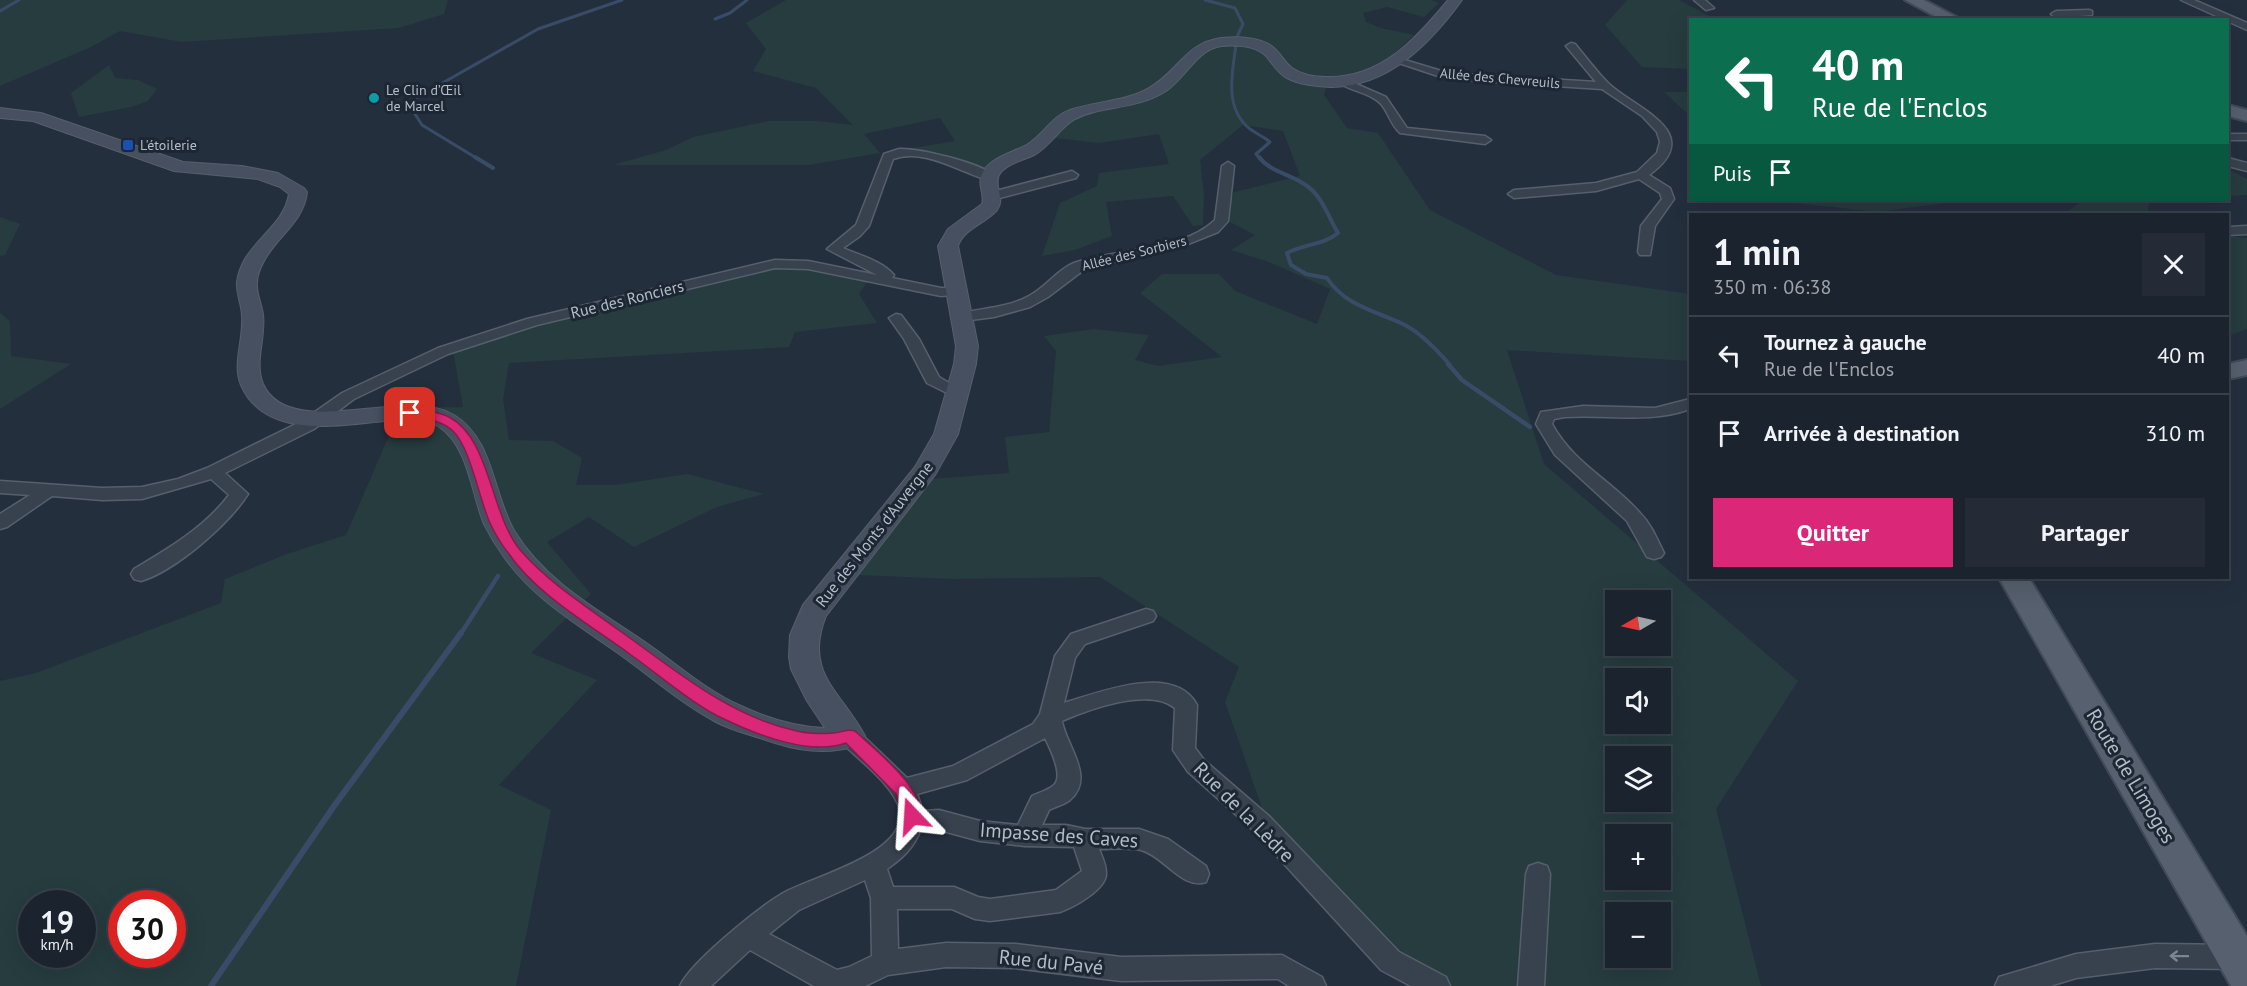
<!DOCTYPE html>
<html lang="fr">
<meta charset="utf-8">
<style>
body{margin:0;font-family:"PT Sans",sans-serif;background:#242b36;color:#f1f3f6;height:100vh;display:flex;flex-direction:column;font-size:22px;white-space:nowrap}
*{box-sizing:border-box;margin:0}
p{font-size:20px;color:#a0a4aa}
.icon{flex:none;width:33px;height:33px;fill:none;stroke:currentColor;stroke-width:2;stroke-linecap:round;stroke-linejoin:round}
.map{position:relative;flex:1;overflow:hidden}
.drawer{position:absolute;left:1689px;top:213px;width:540px;height:366px;display:flex;flex-direction:column;background:#1b232e;border-radius:0px;box-shadow:0 6px 24px #0002,0 0 0 2px #39404a}
.drawer>*{flex:none}
.top-card{position:absolute;left:1689px;top:18px;width:540px;height:183px;border-radius:0px;box-shadow:0 6px 24px #0002,0 0 0 2px #39404a;background:#0b6e4f;color:#fff;overflow:hidden}
.needle{width:39px;rotate:261deg}
.controls{position:absolute;left:1605px;top:590px;display:grid;gap:12px}
.controls a{display:grid;place-items:center;width:66px;height:66px;border-radius:0px;background:#1b232e;box-shadow:0 6px 24px #0002,0 0 0 2px #39404a;font-size:30px}
.speed{position:absolute;left:18px;top:890px;display:flex;gap:12px;font-size:30px;font-weight:700;text-align:center}
.speed>*{display:grid;place-content:center;width:78px;height:78px;border-radius:50%;background:#1b232e;box-shadow:0 6px 24px #0002,0 0 0 2px #39404a;line-height:1}
.speed small{font-size:15px;font-weight:400}
.speed .limit{border:9px solid #d22;background:#fff;color:#111}
.pin{position:absolute;display:grid;place-items:center;width:51px;height:51px;color:#fff;margin:-26px;border-radius:12px;box-shadow:0 3px 9px #0006}
.me{position:absolute;width:66px;margin:-33px;rotate:340deg;stroke-linejoin:round;filter:drop-shadow(0 0 4px #0008)}
.turn{display:flex;align-items:center;gap:21px;height:126px;padding:0 24px;font-size:27px}
.turn .icon{width:78px;height:78px;stroke-width:2.5}
.turn b{display:block;font-size:42px;line-height:51px}
.then{display:flex;align-items:center;height:57px;padding:0 24px;background:#0003;gap:12px;font-size:22px}
.round{display:grid;place-items:center;flex:none;width:63px;height:63px;border-radius:0px;background:#242b36}
.summary{display:flex;align-items:center;justify-content:space-between;height:102px;padding:0 24px}
h1{font-size:36px;font-weight:700;line-height:45px}
.primary-button{display:flex;gap:12px;margin-top:auto;padding:12px 24px}
.primary-button a{flex:1;height:69px;border-radius:0px;background:#db2777;color:#fff;font-size:24px;font-weight:700;line-height:69px;text-align:center}
.primary-button a+a{background:#242b36;color:#f1f3f6}
ul{padding:0;list-style:none}
li{display:flex;align-items:center;gap:18px;height:78px;padding:0 24px;border-top:2px solid #39404a}
li div{flex:1}
li b{display:block;font-size:22px}
li em{font-style:normal}
.map>svg:first-child{display:block}
.green{fill:#263c3f;fill-rule:evenodd}
.lines{fill:none;stroke-linecap:round;stroke-linejoin:round}
.stream-far3{stroke:#394c67;stroke-width:3}
.stream-far2{stroke:#394c67;stroke-width:4}
.stream-far1{stroke:#394c67;stroke-width:4.5}
.stream{stroke:#394c67;stroke-width:6}
.street-casing{stroke:#565f6c;stroke-width:3}
.secondary-casing{stroke:#565f6c;stroke-width:2}
.primary-casing{stroke:#414a57;stroke-width:4}
.street{fill:#38414e;fill-rule:evenodd}
.secondary{fill:#465061;fill-rule:evenodd}
.primary{fill:#56606e;fill-rule:evenodd}
.oneway{stroke:#7c8592}
.route{fill:#db2777;stroke:#8e194d;stroke-width:1.5}
.culture-dot{fill:#0f9aa8;stroke:#1d2633;stroke-width:2}
.transit-dot{fill:#1a4fb4;stroke:#1d2633;stroke-width:2}
.labels{text-anchor:middle;dominant-baseline:central;stroke-width:6;stroke-linejoin:round;paint-order:stroke}
.far-street-label{font-size:14px;fill:#b4bcc9;stroke:#1d2633}
.far-poi-label{font-size:14px;fill:#b4bcc9;stroke:#1d2633;text-anchor:start}
.street-label{font-size:16px;fill:#b4bcc9;stroke:#1d2633}
.near-street-label{font-size:20px;fill:#b4bcc9;stroke:#1d2633}
</style>
<div class="map">
<svg width="2247" height="986" viewBox="0 0 2247 986">
<rect width="100%" height="100%" fill="#242f3e"/>
<!-- green -->
<path class="green" d="M0,0H448L444,14L399,28L182,42L120,31L91,47L0,86Z
M786,0H1431L1439,3L1424,17L1387,7L1363,13L1366,22L1381,28L1414,35C1387,62 1365,77 1327,86L1324,95L1347,128L1378,133L1430,210L1556,275L1690,294V361L1507,350L1544,464L1798,681L1716,809L1761,986H1424L1275,845L1225,702L1239,667L1100,577L952,579L858,575L931,479L1009,473L1005,437L1049,432L1056,351L1044,336L1094,329L1149,335L1135,360L1158,366L1222,357L1140,293L1162,274H1219L1235,291L1317,324L1330,289L1269,262L1231,250L1255,235L1230,222L1228,207L1234,192L1300,176L1283,131L1243,125L1200,160L1204,194L1203,225L1193,226L1173,196L1106,202L1112,236L1075,250L1042,256L1060,203L1097,186L1099,173L1169,164L1159,134L1099,143L1054,138L999,160L984,169L950,157L907,149L955,141L940,118L864,134L880,153L809,165H613L666,150L693,137L769,121H818L853,125L816,88L753,71L766,49L746,23ZM1616,600H1660V645H1616ZM1616,678H1660V723H1616ZM1616,756H1660V801H1616ZM1616,834H1660V879H1616ZM1616,912H1660V957H1616Z
M1627,0H1679L1715,19L1690,20V69L1642,67L1605,25Z
M109,65L115,78L138,80L157,89L148,101L131,107L79,117L71,93Z
M1664,92H1690V116Z
M2228,169L2247,179V195L2228,196Z
M1781,200H1968L1877,212L1786,202Z
M2083,200H2154H2150L2147,214H2065Z
M0,217L20,224L5,255L0,256Z
M2228,236L2247,238V329L2228,336Z
M787,266L856,277L867,282L859,294L877,323L795,332L789,347L509,363L503,399L509,440L553,441L582,458L576,485H616L687,474L764,494L717,507L634,547L589,517L547,542L591,594L531,653L597,680L499,785L551,810L516,986H0V681L36,673L221,603L225,579L287,554L346,535L401,408L463,407L453,351L538,323L743,272ZM32,903H82V954H32ZM122,903H172V954H122Z
M0,313L10,321L11,356L71,364L0,409Z"/>
<g class="lines">
<!-- stream-far3 -->
<path class="stream-far3" d="M1205,0L1235,8L1243,24L1236,39
M0,11L19,0
M715,19L730,13L747,0
M1236,45C1232,73 1224,109 1250,129C1257,134 1264,137 1270,142L1256,154L1260,159
M416,98L538,29L622,0
M408,103L422,125L478,159"/>
<!-- stream-far2 -->
<path class="stream-far2" d="M475,157L493,168
M1259,157C1271,173 1292,174 1307,186C1322,196 1329,218 1338,233C1324,245 1303,244 1287,253L1291,265L1306,274L1327,278C1345,306 1376,311 1405,325C1422,334 1437,350 1450,365"/>
<!-- stream-far1 -->
<path class="stream-far1" d="M1448,364L1462,380L1530,427
M460,635L498,576"/>
<!-- stream -->
<path class="stream" d="M211,986L334,806L461,633"/>
<defs>
<path id="street" d="M1694,0H1705L1714,8L1706,10Z
M2181,0H2194L2247,23V30Z
M2089,10L2092,11V15L2067,17L2070,20H2058L2051,14L2056,11Z
M1571,43L1575,44C1586,57 1596,71 1608,83C1635,109 1708,132 1649,175L1670,188L1674,199L1655,226L1650,255H1640L1638,252L1641,226L1662,199L1660,193L1639,179L1596,191L1514,198L1508,194L1514,190L1596,183L1637,172L1657,153L1660,142L1657,132L1642,116L1602,89L1447,79L1393,61L1398,58L1448,73L1596,82L1566,46Z
M1347,80L1386,97L1407,128L1485,136L1491,140L1485,144L1400,133C1391,125 1389,114 1382,105C1373,94 1355,92 1343,85L1342,83Z
M2228,134H2247V140H2228Z
M899,149C919,148 981,163 995,176L989,180L985,179C956,170 923,148 893,159L869,226L860,236L843,248C859,255 882,261 894,275L892,278L941,288H962L964,291L962,294L941,296L808,269L775,268L537,325L448,354L354,399L314,429L225,473L248,494C229,524 175,571 141,581L134,579L131,574L134,569C168,549 205,527 229,495L211,479L142,499L102,500L52,496L7,527L0,529V514L30,495L0,493V481L102,488L142,487L178,479L207,468L302,421L342,393L438,348L527,319L775,260L808,261L877,275L827,249L856,225L884,154Z
M2228,158L2247,163V171L2228,166Z
M1228,162L1234,166L1228,221L1218,232L1183,246L1085,269L1048,297L1030,307L994,317L963,321L956,317L958,314C982,308 1007,308 1029,296C1046,287 1057,270 1074,263C1115,248 1182,252 1215,220L1222,166Z
M1072,171L1078,175L1076,178L992,200L986,196L988,193Z
M2247,226V234L2228,235V227Z
M896,314L901,315L919,339L939,377L949,383L965,386L967,389L965,392H945L927,383L904,339L889,318Z
M1690,399V409C1649,424 1607,414 1565,417L1554,419L1552,424C1573,463 1612,481 1640,513C1651,524 1657,539 1664,553L1661,557L1654,559L1647,557L1627,521L1555,455L1536,424L1541,412L1583,406L1655,408Z
M1146,609L1153,611L1156,616L1153,621L1085,644L1075,658L1064,703C1098,693 1174,662 1197,705L1195,748L1204,760L1270,817L1399,952L1446,977L1450,986H1411L1381,970L1254,831L1188,772L1173,750L1175,708C1149,687 1090,709 1062,721C1066,746 1096,777 1070,800C1065,804 1055,807 1049,810L1042,825H1066L1085,829H1139L1168,839L1206,866L1209,874L1206,882C1182,890 1164,856 1141,850C1129,847 1112,849 1099,849C1102,857 1106,864 1106,873C1107,889 1074,907 1060,912L990,921L975,919L952,909H897L898,949L946,943L1015,944L1121,957L1282,955L1322,977L1326,986H1289L1278,979L1121,981L1015,968L946,967L888,975L865,986H814L750,950L711,986H680C690,963 757,909 780,895C809,877 907,855 900,811C895,786 858,759 841,742L838,736L841,730L849,727L857,730L907,778L953,766L1033,724L1040,714L1055,656L1071,634ZM1045,738C1050,748 1064,776 1054,785C1049,790 1038,793 1032,796L1018,825L980,821L939,810L923,811L917,794L967,780ZM939,830L980,841L1025,846L1074,847L1082,871L1056,890L990,899L978,897L954,887H893L887,869C901,859 914,848 920,831ZM865,880L871,898L872,956L849,967L837,970L769,934L799,910Z
M1538,863L1547,866L1550,874L1544,986H1518L1526,874L1529,866Z
M2247,943V967L2237,969L2155,968L2076,978L2050,986H1995L1999,977L2076,954L2155,944L2237,945Z"/>
<path id="secondary" d="M1448,0H1462C1430,44 1388,87 1331,87C1316,86 1300,85 1287,78C1276,72 1273,63 1265,55C1254,45 1234,45 1221,46C1196,50 1186,78 1166,91C1137,110 1102,105 1075,119C1059,128 1051,146 1034,155C1024,160 1005,164 999,175C993,186 1006,197 997,210C985,224 964,228 958,246L978,346L976,364L958,434L935,475L826,616C803,673 841,691 865,736L860,745C825,756 797,751 763,739C748,734 731,730 716,722C680,703 648,674 615,651C574,622 530,596 502,554C495,544 489,534 484,524C471,493 469,446 438,426C424,416 401,419 385,421C338,425 265,440 241,385C232,364 244,339 242,316C242,305 236,294 237,282C238,274 241,266 245,259C259,236 285,221 289,194L280,187L258,179L174,171L33,121L0,118V108L41,113L183,162L242,166L278,173L304,188L307,192C304,222 277,236 264,261C260,268 257,275 257,283C256,294 262,304 263,315C266,337 254,362 263,384C289,442 405,386 454,415C494,439 493,496 515,532C547,584 604,613 652,647C680,667 709,692 741,706C767,718 797,727 825,728L807,701L791,669L789,657L790,635L803,605L915,467L934,434L954,364L956,346L938,246L948,229L982,204C985,195 978,186 981,177C986,158 1013,153 1028,144C1044,134 1052,116 1070,110C1096,101 1124,102 1149,88C1178,72 1185,43 1221,38C1237,36 1262,37 1274,48C1281,54 1285,63 1292,68C1302,75 1315,77 1327,77C1381,78 1416,39 1448,0Z"/>
<path id="primary" d="M1905,0H1924L1962,20H1942Z
M2228,105L2247,110V121L2228,116Z
M2247,360V375L2228,379V364Z
M1999,578H2029L2247,936V986H2231Z"/>
</defs>
<!-- street casing -->
<use href="#street" class="street-casing"/>
<!-- secondary casing -->
<use href="#secondary" class="secondary-casing"/>
<!-- primary casing -->
<use href="#primary" class="primary-casing"/>
<!-- street -->
<use href="#street" class="street"/>
<!-- secondary -->
<use href="#secondary" class="secondary"/>
<!-- primary -->
<use href="#primary" class="primary"/>
</g>
<!-- one-way arrows -->
<defs><path id="oneway-shaft" d="M-6 0H5M1.5-3L5.5 0L1.5 3" fill="none" stroke-width="1.6" stroke-linecap="round" stroke-linejoin="round" transform="scale(1.5)"/></defs>
<use class="oneway" href="#oneway-shaft" transform="translate(2179 956) rotate(-179)"/>
<!-- route -->
<path class="route" d="M423,409C431,412 441,413 449,417C491,439 490,515 521,551C549,583 586,606 620,631C674,669 727,715 793,730C806,734 820,734 833,733C842,733 847,728 855,731C873,748 932,794 918,821L912,823L905,821L896,794L846,743C811,756 757,735 724,719C695,706 658,674 631,655C592,626 537,595 509,554C502,545 495,534 490,523C479,499 471,449 453,431C436,415 412,421 403,413L410,409Z"/>
<!-- markers -->
<circle class="culture-dot" cx="374" cy="98" r="6"/>
<rect class="transit-dot" x="122" y="139" width="12" height="12" rx="3"/>
<g class="labels">
<!-- far-street labels -->
<g class="far-street-label">
<text transform="translate(1500 78) rotate(5)">Allée des Chevreuils</text>
<text transform="translate(1134 253) rotate(-14)">Allée des Sorbiers</text>
</g>
<!-- far-poi labels -->
<g class="far-poi-label">
<text x="386" y="90">Le Clin d’Œil<tspan x="386" dy="16">de Marcel</tspan></text>
<text x="140" y="145">L'étoilerie</text>
</g>
<!-- street labels -->
<g class="street-label">
<text transform="translate(627 299) rotate(-14)">Rue des Ronciers</text>
<text transform="translate(874 534) rotate(-52)">Rue des Monts d'Auvergne</text>
</g>
<!-- near-street labels -->
<g class="near-street-label">
<text transform="translate(2131 776) rotate(59)">Route de Limoges</text>
<text transform="translate(1244 812) rotate(45)">Rue de la Lèdre</text>
<text transform="translate(1059 835) rotate(4)">Impasse des Caves</text>
<text transform="translate(1051 962) rotate(6)">Rue du Pavé</text>
</g>
</g>
</svg>
<div class="controls">
<a><svg class="needle" viewBox="-14 -14 28 28"><path d="M0-13l5 13h-10z" fill="#e53935"/><path d="M0 13l5-13h-10z" fill="#a0a4aa"/></svg></a>
<a><svg class="icon" aria-label="sound" viewBox="0 0 24 24"><path d="M4 9h4l5-4v14l-5-4H4zM17 9q2 3 0 6"/></svg></a>
<a><svg class="icon" aria-label="layers" viewBox="0 0 24 24"><path d="M12 4l9 5-9 5-9-5zM3 14l9 5 9-5"/></svg></a>
<a>+</a>
<a>−</a>
</div>
<div class="speed"><div>19<small>km/h</small></div><div class="limit">30</div></div>
<div class="pin" style="left:410px;top:413px;background:#d93025"><svg class="icon" aria-label="arrive" viewBox="0 0 24 24"><path d="M6 21V4h12l-3 4 3 4H6"/></svg></div>
<svg class="me" style="left:912px;top:816px" viewBox="-20 -20 40 40"><path d="M0-17L14 15 0 8-14 15z" fill="#db2777" stroke="#fff" stroke-width="4"/></svg>
<div class="top-card">
<div class="turn"><svg class="icon" aria-label="left" viewBox="0 0 24 24"><path d="M17 20v-9H6M10 6l-5 5 5 5"/></svg><div><b>40 m</b>Rue de l'Enclos</div></div>
<div class="then">Puis<svg class="icon" aria-label="arrive" viewBox="0 0 24 24"><path d="M6 21V4h12l-3 4 3 4H6"/></svg></div>
</div>
<section class="drawer">
<div class="summary"><div><h1>1 min</h1><p>350 m · 06:38</p></div><a class="round"><svg class="icon" aria-label="close" viewBox="0 0 24 24"><path d="M6 6l12 12M18 6L6 18"/></svg></a></div>
<ul>
<li><svg class="icon" aria-label="left" viewBox="0 0 24 24"><path d="M17 20v-9H6M10 6l-5 5 5 5"/></svg><div><b>Tournez à gauche</b><p>Rue de l'Enclos</p></div><em>40 m</em></li>
<li><svg class="icon" aria-label="arrive" viewBox="0 0 24 24"><path d="M6 21V4h12l-3 4 3 4H6"/></svg><div><b>Arrivée à destination</b></div><em>310 m</em></li>
</ul>
<div class="primary-button"><a>Quitter</a><a>Partager</a></div>
</section>
</div>
